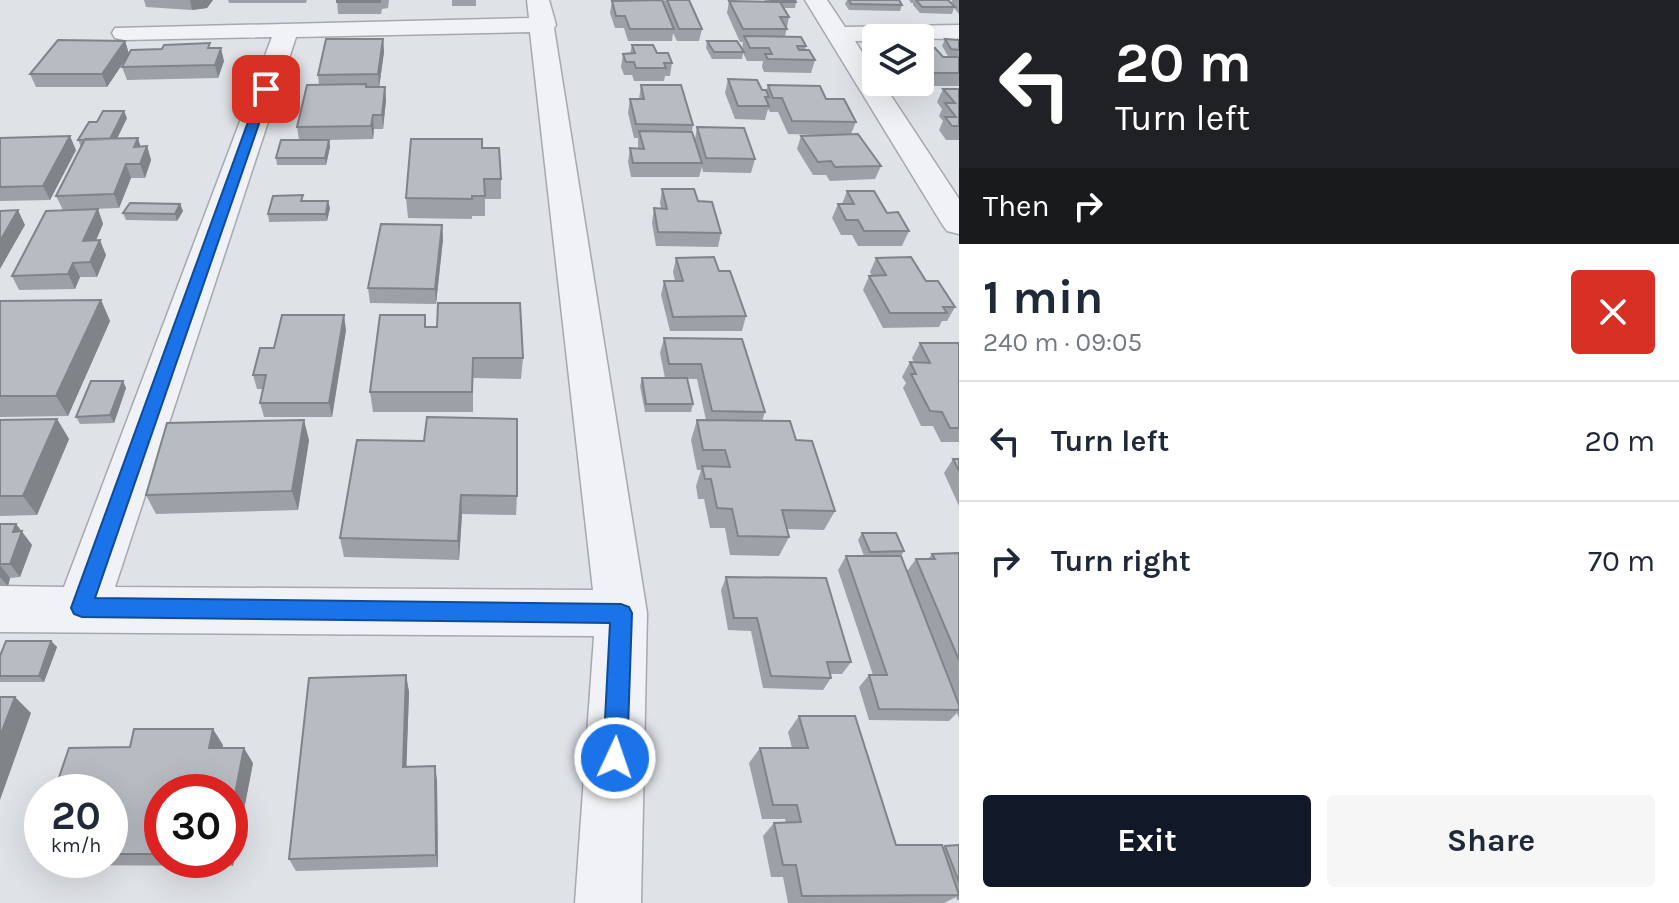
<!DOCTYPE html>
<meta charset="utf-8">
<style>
body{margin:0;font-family:Karla,sans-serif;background:#f6f6f7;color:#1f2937;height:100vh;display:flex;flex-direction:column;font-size:30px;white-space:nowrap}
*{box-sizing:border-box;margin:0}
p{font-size:26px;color:#747a83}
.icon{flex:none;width:44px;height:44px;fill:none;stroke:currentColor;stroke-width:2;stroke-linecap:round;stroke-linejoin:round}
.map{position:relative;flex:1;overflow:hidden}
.details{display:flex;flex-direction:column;background:#fff;width:720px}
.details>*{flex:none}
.guide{background:#202124;color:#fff;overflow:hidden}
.buttons{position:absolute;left:862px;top:24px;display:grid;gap:16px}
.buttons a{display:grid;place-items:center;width:72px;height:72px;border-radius:8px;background:#fff;box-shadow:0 8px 32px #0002;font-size:40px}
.speed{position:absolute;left:24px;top:774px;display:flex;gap:16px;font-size:40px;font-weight:700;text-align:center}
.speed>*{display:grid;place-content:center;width:104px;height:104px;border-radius:50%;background:#fff;box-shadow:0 8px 32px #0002;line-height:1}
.speed small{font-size:20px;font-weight:400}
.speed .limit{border:12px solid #d22;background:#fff;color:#111}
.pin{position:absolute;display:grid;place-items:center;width:68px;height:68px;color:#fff;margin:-34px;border-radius:16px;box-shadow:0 4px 12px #0006}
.me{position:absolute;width:88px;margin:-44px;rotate:3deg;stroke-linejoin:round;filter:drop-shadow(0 0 6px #0008)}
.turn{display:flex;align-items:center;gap:28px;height:168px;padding:0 24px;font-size:36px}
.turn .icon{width:104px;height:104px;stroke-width:2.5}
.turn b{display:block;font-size:56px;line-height:68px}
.then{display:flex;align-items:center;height:76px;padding:0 24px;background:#0003;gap:16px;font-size:30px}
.round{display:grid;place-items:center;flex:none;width:84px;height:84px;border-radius:8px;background:#f6f6f7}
.headline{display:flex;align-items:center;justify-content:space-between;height:136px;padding:0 24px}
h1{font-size:48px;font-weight:700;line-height:60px}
.cta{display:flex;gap:16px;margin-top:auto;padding:16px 24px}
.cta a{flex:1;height:92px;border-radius:8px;background:#111827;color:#fff;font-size:32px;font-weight:700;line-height:92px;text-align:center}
.cta a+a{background:#f6f6f7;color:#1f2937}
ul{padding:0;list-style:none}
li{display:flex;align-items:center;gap:24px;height:120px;padding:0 24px;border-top:2px solid #e0e1e3}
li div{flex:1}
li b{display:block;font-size:30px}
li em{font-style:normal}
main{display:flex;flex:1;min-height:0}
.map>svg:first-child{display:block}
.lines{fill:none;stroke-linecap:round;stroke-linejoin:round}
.street-casing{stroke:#a5a9af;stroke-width:3}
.street{fill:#f1f2f5;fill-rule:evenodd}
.wall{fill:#9da1a7;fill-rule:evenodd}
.shaded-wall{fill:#808388}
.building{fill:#b7bbc2;stroke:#808388;stroke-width:2}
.route{fill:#1a73e8;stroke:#114b97;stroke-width:2}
</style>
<main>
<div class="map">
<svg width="959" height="903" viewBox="0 0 959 903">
<rect width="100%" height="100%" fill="#dfe2e6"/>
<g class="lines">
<defs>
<path id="street" d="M527,0H549L556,25L554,28L647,613L641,903H575L594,636L0,632V586L64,587L272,37L124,40L115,38L112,33L115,28L529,18ZM530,32L593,590L115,587L296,37Z
M805,0H827L845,27L959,25V39L876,38V41H855L876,74V82H882L959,199V234L947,231L942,224Z"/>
</defs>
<!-- street casing -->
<use href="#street" class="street-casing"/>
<!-- street -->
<use href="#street" class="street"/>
</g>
<!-- wall -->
<path class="wall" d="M144,0H213L207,8L192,10L146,7Z
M228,0H307L306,3H229Z
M337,0H389L388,8L382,9L381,14H338Z
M452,0H476V6H452Z
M689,0L702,29L699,41H677L673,33L672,41H628L624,28H615L610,13L612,1Z
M764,0H795L796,2L795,8H784L789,17L785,37L806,46L805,50L815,60L811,73L764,72L762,67L763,61H747L743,53L742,59H712L706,48L707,41L742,49L743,42H740L727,13L729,1H765Z
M847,0H899L902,5L900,11L849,10L845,4Z
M909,0H948L951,3L952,0H959V14L954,8L952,14L920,13L913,5V3H911Z
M958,37L959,56H948L942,46L945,39L957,40Z
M383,39L384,52L379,87H385L386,100L383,129H374L373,139L329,140L330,147L326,165H277L276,158L299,140L297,127L319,85L318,75Z
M125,41L129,54L107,87H36L30,74Z
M632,45L657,53L672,63L670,76H665L664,81H634L632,75H624L621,67L623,54H630Z
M212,48L224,61L218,78L127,80L122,67Z
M920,48L943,57L959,58V86H918L915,82H920Z
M728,79L766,91L768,85L826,99L856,122L851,134L881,166L875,179L830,181L826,175H813L797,149L801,136L820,135L788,134L778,112H770L768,109L765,120L735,119L725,93Z
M641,85L693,125L692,132L695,139L697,127L755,159L751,173L703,172L702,167L699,177H631L628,162L630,148L638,149V138H634L628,113L630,99H639Z
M943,89H959V140H946L939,130L943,121L939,116L942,109L937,102Z
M127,118L117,138L141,147L147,146L151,160L145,178H131L119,208L63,210L56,196L81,147L78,140L97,122Z
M0,138L76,150L50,200L0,201Z
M482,148L501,179V199H485V216H472V219L408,218L406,198Z
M662,189L698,201L721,233L718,247L656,246L652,223L654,208H661L660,203Z
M847,191L887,213L909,231L902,246H858L852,235H841L832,218L838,204H842Z
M180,204L183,211L177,221L126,220L123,213Z
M330,208L327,221L269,222L268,214Z
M98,209L103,224L96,241L106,255L97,277H80L75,289L19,290L12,276Z
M442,225L443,239L436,304L370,303L368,288Z
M676,258L719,271L746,316L742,331H670L661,295L664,281H675L673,272Z
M876,258L926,281L955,307L947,321H942L939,327L883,328L863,290L869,276H872L870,272Z
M101,300L110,321L68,416L0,417V301Z
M425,315L426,327L523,358L521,379L473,378V412H373L370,392Z
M346,330L332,417H264L260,403L263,389H257L253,375L274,348Z
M664,338L742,339L765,412L762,421L796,440L835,511L824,530L787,529L789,537L779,556L730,555L725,528H710L704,499H698L696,486L701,470H697L691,440L697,420H706L697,379H687L693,404L691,412H645L640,386L642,378H665L660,353Z
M920,343L959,346V442H941L933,426H921L903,388L906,383L902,377L910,362H914L912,358Z
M126,388L114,423L80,424L76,417Z
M57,419L69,439L37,515L0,516V420Z
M309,440L298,510L156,514L146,495Z
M357,440L517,496L516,515L462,514L459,560L344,557L340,538Z
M953,459H959V506L944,473Z
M0,524H16L32,545L20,577L10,578L8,586H0Z
M862,533L904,551L901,556L907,571L916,559H928L932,554L959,553V718L957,713L949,721L869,720L859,687L869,675H873L838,570L846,556H864L858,540Z
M726,577L851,662L842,674H830L831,678L823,690L763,688L751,631L728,630L721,590Z
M51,641L57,647L44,682H0V656Z
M406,675L409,692L406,767L435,766L437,781L438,867L296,871L289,859Z
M799,716L896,845L942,848L945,846L959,845V900H957L956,897L944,903H788L783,877H771L763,836L774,823H786L785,819H762L749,763L760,748H792L788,732Z
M223,745L222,748L253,763L233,866L51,865L44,860H110V792L130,747ZM162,792L230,860H162Z
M42,827V859L33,853Z"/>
<!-- shaded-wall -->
<path class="shaded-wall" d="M190,0H213L207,8L192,10Z
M383,39L384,52L379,88L378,74Z
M125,41L129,54L107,87L102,74Z
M221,48L224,61L218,78L215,65Z
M385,87L386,100L383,129L382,115Z
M124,111L127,118L113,147L110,139Z
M373,115L374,129L373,139L371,126Z
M70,136L76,150L50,200L43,186Z
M138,138L142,151L134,147Z
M329,140L330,147L326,165L325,158Z
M147,146L151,160L145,178L140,164Z
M126,164L131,178L119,208L114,194Z
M328,201L330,208L327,221L326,214Z
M180,204L183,211L177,221L175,214Z
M98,209L103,224L89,255L83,241Z
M18,210L25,225L0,269V241Z
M442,225L443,239L436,304L435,289Z
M100,240L106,255L97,277L90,262Z
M73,263L80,277L75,289L68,274Z
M101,300L110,321L68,416L56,396Z
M344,315L346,330L332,417L329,403Z
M123,381L126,388L114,423L110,415Z
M57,419L69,439L37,515L23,496Z
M304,420L309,440L298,510L292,491Z
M461,495L462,514L459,560L458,541Z
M16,524L32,545L20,577L10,564L13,532Z
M0,565L10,578L8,586L0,577Z
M51,641L57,647L44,682L39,676Z
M406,675L409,692L406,781L403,767Z
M15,697L31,713L0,800V736Z
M213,729L223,745L219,763L209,748Z
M244,748L253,763L233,866L228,860H230V819Z
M435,766L437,781L438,867L436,855Z"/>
<!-- building -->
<path class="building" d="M337,0H380V2H337Z
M662,0L674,29H630L625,16H616L612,1Z
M667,0H689L702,29H679Z
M770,0H795L796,2H771Z
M849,0H899L902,5L851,4Z
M916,0H948L955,7H922Z
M729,1L780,2L789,17H780L787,29H743Z
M744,36L801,37L806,46H797L799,50H809L815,60L768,59L765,54H772L769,48H750Z
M326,39H383L378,74L318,75Z
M945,39L959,40V50L951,49Z
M58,40L125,41L102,74H30Z
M707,41H737L744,52H714Z
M210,43L208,48H221L215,65L122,67L131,50L162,49L164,45Z
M632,45H653L657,53H668L672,63H664L666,68H636L634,62H626L623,54L635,53Z
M920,48H935L943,57H958L959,58V73H924L920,69V60H921L920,59Z
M728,79L757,80L762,90H766L769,97H765L769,106H738Z
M366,84V87H385L382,115H373L371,126L297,127L307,85Z
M641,85H681L693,125L636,124L630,99H644Z
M768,85L820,86L826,99H844L856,122L792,121L782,98H773Z
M943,89H959V126H952L945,117H956L945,103H955Z
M103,111H124L110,139L78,140L89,122H97Z
M697,127L744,128L755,159L706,158Z
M639,131L692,132L702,163H633L630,148L644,149Z
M858,134L881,166L835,167L831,161L818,162L801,136Z
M70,136L43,186L0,187V138Z
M138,138L134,147L147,146L140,164H126L114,194L56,196L85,139Z
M411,139H482V148H499L501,179H484L485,196H472V199L406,198Z
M281,140H329L325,158H276Z
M662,189H694L698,201L712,202L721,233L658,232L654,208L667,209Z
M847,191H874L887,213L898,212L909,231H864L858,220H846L838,204H854Z
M303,195L301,201H328L326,214H268L273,196Z
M130,203L180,204L175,214L123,213Z
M98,209L83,241L100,240L90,262L73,263L68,274L12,276L46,211Z
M18,210L0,241V211Z
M381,224L442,225L435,289L368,288Z
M714,257L719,271H730L746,316L673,317L664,281H683L676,258Z
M911,257L926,281H938L955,307H943L947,313H890L869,276L886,275L876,258Z
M101,300L56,396H0V301Z
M438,303H520L523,358H473L472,392H370L380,315H425V327H437Z
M282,315H344L329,403H260L266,375H253L260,348H274Z
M664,338L742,339L765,412L712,411L701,364H669Z
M920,343H958L959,346V428H950L942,412L930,411L911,374H916L910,362L930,363Z
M642,378H687L693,404H646Z
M91,381H123L110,415L76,417Z
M427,417L517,419V496L461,495L458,541L340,538L357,440L424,441Z
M57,419L23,496H0V420Z
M304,420L292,491L146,495L167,423Z
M697,420L790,421L796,440L812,441L835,511L782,510L789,537L738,536L732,509L717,508L711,479H705L702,466L730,467L725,450H703Z
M953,459H959V471Z
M0,524H16L13,532L22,531L10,564H0Z
M862,533H896L904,551L870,552Z
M959,553V660L916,559H935L932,554Z
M846,556H901L959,705V710L879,709L869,675H887Z
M726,577L826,578L851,662H827L831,678L771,676L757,618H734Z
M6,641H51L39,676H0V656Z
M406,675L403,767L435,766L436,855L289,859L309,678Z
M0,697H15L0,736Z
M799,716H855L896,845H942L959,895L802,896L796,865H783L774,823L801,822L797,805H773L760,748H808Z
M134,729H213L209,748H244L230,819V792H162V854H110V792H54L69,748L130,747Z
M42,827V853H33Z
M959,845V882L945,846Z"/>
<!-- route -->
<path class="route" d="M266,86L271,89L95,598L621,604L629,607L632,613L627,758L623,767L615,770L606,767L603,758L610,623L82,617L74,614L71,608L260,89Z"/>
</svg>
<div class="buttons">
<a><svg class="icon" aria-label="layers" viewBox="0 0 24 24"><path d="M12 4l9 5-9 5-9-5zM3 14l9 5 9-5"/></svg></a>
</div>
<div class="speed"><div>20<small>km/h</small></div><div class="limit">30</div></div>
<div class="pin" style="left:266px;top:89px;background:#d93025"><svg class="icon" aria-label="arrive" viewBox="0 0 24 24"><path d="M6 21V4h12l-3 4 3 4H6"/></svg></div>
<svg class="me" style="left:615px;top:758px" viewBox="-20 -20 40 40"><circle r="17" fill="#1a73e8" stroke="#fff" stroke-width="3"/><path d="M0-11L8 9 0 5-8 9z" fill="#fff"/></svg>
</div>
<section class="details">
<div class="guide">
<div class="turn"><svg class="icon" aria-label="left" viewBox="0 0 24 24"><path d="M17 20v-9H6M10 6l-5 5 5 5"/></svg><div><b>20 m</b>Turn left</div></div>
<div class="then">Then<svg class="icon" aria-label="right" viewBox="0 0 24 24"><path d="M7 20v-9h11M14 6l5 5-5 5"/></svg></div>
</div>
<div class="headline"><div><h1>1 min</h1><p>240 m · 09:05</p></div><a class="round" style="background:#d93025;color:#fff"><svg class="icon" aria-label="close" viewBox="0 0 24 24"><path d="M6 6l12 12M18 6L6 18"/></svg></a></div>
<ul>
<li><svg class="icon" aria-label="left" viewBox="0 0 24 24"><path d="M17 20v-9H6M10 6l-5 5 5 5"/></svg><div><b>Turn left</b></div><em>20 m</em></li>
<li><svg class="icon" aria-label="right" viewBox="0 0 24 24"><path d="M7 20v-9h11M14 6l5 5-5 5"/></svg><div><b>Turn right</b></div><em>70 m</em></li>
</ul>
<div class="cta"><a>Exit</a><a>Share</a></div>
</section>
</main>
